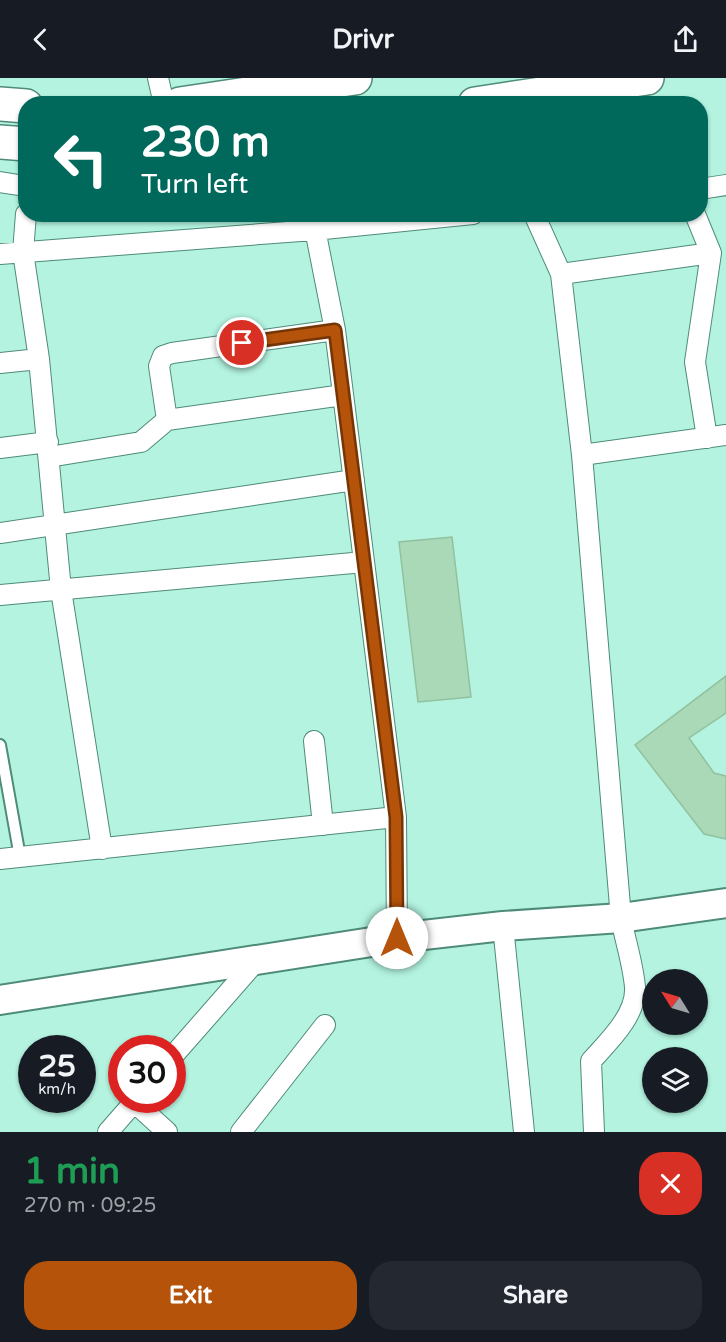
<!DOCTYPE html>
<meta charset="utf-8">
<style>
body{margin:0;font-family:"Varela Round",sans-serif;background:#242831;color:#f1f3f6;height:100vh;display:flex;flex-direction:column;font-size:22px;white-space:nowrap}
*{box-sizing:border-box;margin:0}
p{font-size:20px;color:#9ea1a6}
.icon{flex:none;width:33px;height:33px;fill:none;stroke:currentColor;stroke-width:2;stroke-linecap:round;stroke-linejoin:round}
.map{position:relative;height:1054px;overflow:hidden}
.side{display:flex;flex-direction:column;background:#171b24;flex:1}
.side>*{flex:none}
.guide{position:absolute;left:18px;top:18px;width:690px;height:126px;border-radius:24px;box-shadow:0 2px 4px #0004;background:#00695c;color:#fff;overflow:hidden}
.needle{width:39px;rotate:307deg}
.controls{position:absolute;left:642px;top:891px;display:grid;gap:12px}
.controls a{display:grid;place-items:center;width:66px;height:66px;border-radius:50%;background:#171b24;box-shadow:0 2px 4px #0004;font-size:30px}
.speed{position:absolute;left:18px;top:957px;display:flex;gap:12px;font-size:30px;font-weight:700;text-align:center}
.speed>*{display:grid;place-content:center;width:78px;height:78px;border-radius:50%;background:#171b24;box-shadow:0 2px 4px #0004;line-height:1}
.speed small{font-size:15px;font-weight:400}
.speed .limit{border:9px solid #d22;background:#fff;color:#111}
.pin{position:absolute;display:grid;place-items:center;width:51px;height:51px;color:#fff;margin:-26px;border:3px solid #fff;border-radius:50%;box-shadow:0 2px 6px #0007}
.me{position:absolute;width:66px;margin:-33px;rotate:0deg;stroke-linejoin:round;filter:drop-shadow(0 0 4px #0008)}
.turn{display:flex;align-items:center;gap:21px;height:126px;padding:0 24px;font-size:27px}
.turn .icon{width:78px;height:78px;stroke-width:2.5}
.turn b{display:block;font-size:42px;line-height:51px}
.round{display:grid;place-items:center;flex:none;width:63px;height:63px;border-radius:24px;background:#242831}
.summary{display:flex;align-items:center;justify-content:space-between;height:102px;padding:0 24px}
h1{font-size:36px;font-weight:800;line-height:45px;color:#1e9e55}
.action{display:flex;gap:12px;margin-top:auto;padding:12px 24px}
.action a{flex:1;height:69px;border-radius:24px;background:#b45309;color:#fff;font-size:24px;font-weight:800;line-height:69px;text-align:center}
.action a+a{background:#242831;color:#f1f3f6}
header{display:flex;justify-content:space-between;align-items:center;height:78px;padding:0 24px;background:#171b24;font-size:27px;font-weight:800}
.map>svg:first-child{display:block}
.building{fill:#a9d9b6;stroke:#92c19f;stroke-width:1.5}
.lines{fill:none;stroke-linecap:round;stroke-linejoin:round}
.lane-casing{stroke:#4e8b79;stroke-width:14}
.street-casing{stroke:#4e8b79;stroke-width:22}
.secondary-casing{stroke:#4e8b79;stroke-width:32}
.highway-casing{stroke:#4e8b79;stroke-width:36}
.lane{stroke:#fff;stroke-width:10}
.street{stroke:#fff;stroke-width:20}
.secondary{stroke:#fff;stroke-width:28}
.highway{stroke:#fff;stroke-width:33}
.route-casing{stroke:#753606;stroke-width:15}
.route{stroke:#b45309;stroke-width:10}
</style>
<header><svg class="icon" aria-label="back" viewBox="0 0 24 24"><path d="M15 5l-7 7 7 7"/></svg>Drivr<svg class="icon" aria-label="share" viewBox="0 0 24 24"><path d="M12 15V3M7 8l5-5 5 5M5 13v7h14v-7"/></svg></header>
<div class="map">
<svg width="726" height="1054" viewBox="0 0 726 1054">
<rect width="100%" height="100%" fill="#b3f3df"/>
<!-- building -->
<path class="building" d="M452,459L471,619L418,624L399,464Z
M726,598V635L689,660L714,695L726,698V761L704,756L635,667Z"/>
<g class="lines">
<defs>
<path id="lane" d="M0,667L20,779"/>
<path id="street" d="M158,0L164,26
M0,104L25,108L26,110
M700,111L726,107
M26,136L23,174L39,281L61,512L102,771
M312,136L335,252L396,739L397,860
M534,136L561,196L582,377L621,840C625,862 633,886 635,909C637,937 608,964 591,983L594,1054
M695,136L711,175L695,284L707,360
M0,176L314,152L473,136
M561,196L711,175
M0,285L39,281
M167,342L159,288L163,278L172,275L335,252
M0,370L48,364
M582,377L726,357
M49,379L141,364L167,342L343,317
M0,455L354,402
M0,517L364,484
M314,663L323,747
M0,781L396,739
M503,848L524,1054
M172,979L257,882
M134,1024L167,1054
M108,1054L136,1022
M241,1054L325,947"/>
<path id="secondary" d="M0,922L397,860L503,848L621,840L726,825"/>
<path id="highway" d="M0,26L26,28
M180,26L355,0
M475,26L647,0
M0,64L26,66"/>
</defs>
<!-- lane casing -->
<use href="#lane" class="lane-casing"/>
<!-- street casing -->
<use href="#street" class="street-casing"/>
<!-- secondary casing -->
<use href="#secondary" class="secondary-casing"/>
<!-- highway casing -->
<use href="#highway" class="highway-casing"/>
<!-- lane -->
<use href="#lane" class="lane"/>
<!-- street -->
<use href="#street" class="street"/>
<!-- secondary -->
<use href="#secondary" class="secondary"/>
<!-- highway -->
<use href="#highway" class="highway"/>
</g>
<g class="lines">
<defs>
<path id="route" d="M242,265L335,252L396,739L397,860"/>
</defs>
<!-- route casing -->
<use href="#route" class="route-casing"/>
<!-- route -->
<use href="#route" class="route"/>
</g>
</svg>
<div class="controls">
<a><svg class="needle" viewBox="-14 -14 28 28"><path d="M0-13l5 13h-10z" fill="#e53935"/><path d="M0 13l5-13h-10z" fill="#9ea1a6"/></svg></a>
<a><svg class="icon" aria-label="layers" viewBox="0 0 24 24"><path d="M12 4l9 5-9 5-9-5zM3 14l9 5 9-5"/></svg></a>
</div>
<div class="speed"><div>25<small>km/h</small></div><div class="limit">30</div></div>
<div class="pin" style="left:242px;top:265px;background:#d93025"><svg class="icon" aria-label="arrive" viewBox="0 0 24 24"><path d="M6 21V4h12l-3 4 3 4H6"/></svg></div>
<svg class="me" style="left:397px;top:860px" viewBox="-20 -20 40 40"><circle r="19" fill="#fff"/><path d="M0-13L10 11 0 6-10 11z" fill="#b45309"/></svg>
<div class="guide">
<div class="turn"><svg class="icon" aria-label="left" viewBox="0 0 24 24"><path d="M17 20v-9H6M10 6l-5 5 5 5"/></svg><div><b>230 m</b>Turn left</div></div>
</div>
</div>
<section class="side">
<div class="summary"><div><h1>1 min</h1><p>270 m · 09:25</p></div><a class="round" style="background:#d93025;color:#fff"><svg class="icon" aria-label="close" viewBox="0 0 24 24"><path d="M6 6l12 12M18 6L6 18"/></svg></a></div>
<div class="action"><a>Exit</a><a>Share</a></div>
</section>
